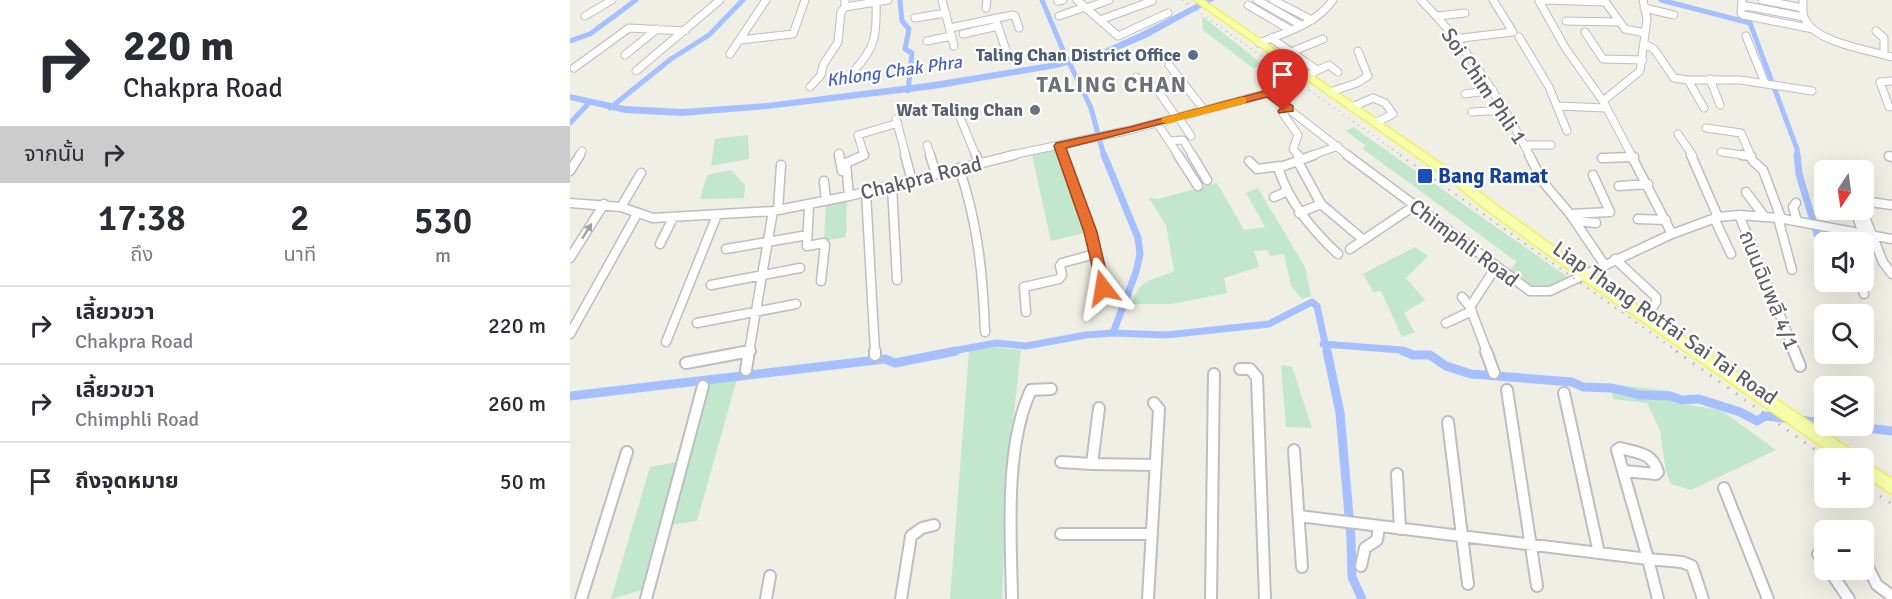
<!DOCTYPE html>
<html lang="th">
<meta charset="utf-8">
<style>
body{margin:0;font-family:Signika,"Noto Sans Thai",sans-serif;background:#f7f7f7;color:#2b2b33;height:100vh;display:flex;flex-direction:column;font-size:22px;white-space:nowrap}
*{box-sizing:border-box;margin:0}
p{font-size:20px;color:#7c7c81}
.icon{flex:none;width:33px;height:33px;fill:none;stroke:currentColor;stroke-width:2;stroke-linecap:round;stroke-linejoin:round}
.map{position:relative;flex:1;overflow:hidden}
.details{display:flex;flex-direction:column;background:#fff;width:570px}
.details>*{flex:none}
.hud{background:#fff;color:#2b2b33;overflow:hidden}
.needle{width:39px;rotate:193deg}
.buttons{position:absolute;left:1244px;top:160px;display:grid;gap:12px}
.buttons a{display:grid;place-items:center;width:60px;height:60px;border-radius:9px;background:#fff;box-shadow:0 6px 24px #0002;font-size:30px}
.pin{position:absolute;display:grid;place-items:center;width:51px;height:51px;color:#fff;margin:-62px -26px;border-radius:50% 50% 50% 0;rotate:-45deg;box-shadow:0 0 6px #0007}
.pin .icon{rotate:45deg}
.me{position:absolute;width:66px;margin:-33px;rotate:346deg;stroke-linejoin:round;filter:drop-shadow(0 0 4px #0008)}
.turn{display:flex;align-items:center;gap:21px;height:126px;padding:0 24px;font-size:27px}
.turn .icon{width:78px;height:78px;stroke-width:2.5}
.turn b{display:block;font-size:42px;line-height:51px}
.then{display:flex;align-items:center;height:57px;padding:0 24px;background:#0003;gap:12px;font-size:22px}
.eta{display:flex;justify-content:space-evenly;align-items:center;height:102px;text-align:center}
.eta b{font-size:36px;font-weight:600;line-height:42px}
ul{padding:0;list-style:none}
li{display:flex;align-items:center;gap:18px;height:78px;padding:0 24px;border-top:2px solid #e1e1e2}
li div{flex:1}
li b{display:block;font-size:22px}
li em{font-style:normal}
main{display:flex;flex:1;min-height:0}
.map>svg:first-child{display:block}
.green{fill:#c2e7cc}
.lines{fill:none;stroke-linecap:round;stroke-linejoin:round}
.canal-far2{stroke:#a6c0ff;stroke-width:5}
.canal-far1{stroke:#a6c0ff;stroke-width:7}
.canal{stroke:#a6c0ff;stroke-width:9}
.river{fill:#a6c0ff;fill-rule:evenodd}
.minor-far2-casing{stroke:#bdbdc4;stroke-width:9}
.minor-far1-casing{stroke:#bdbdc4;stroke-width:11}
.minor-casing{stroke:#bdbdc4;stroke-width:14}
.major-casing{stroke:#f2f05c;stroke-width:3}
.minor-far2{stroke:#fff;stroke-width:7}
.minor-far1{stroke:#fff;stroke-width:8}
.minor{stroke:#fff;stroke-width:10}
.major{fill:#f6ffab;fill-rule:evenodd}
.rail-far2{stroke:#b8b8b9;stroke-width:1.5;stroke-dasharray:1 5;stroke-linecap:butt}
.rail-far1{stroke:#b8b8b9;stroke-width:2;stroke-dasharray:1.5 7;stroke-linecap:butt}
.rail{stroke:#b8b8b9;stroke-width:3;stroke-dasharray:1.5 9;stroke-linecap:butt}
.oneway{fill:#9e9ea3}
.route{fill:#ea7031;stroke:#984920;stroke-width:1.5}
.slow{fill:#f59e0b}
.service-dot{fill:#5c6f8a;stroke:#fff;stroke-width:2}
.worship-dot{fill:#6b7280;stroke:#fff;stroke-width:2}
.transit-dot{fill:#1a4fb4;stroke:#fff;stroke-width:2}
.labels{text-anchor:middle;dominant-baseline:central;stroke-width:4.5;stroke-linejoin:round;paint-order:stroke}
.far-service-label{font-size:18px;font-weight:bold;fill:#4e5e75;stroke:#fff;text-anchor:end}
.far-water-label{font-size:18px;font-style:italic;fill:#4662c4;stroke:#fff}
.far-worship-label{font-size:18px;font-weight:bold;fill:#5b616d;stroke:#fff;text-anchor:end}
.street-label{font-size:21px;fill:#5d5e66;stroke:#fff}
.transit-label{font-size:21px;font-weight:bold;fill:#164399;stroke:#fff;text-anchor:start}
.far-district-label{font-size:22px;font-weight:bold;letter-spacing:1.5px;fill:#6e7078;stroke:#fff}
</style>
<main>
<section class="details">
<div class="hud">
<div class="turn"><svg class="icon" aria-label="right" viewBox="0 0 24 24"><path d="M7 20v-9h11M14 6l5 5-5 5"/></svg><div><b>220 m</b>Chakpra Road</div></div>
<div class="then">จากนั้น<svg class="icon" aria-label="right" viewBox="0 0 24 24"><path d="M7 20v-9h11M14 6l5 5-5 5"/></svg></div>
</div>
<div class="eta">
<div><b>17:38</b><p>ถึง</p></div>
<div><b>2</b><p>นาที</p></div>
<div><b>530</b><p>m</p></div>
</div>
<ul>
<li><svg class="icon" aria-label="right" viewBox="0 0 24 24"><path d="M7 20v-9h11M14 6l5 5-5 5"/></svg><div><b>เลี้ยวขวา</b><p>Chakpra Road</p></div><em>220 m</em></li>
<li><svg class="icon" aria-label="right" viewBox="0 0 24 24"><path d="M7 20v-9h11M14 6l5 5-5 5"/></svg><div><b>เลี้ยวขวา</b><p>Chimphli Road</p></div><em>260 m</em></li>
<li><svg class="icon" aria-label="arrive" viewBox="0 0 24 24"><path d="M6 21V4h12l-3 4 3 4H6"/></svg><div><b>ถึงจุดหมาย</b></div><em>50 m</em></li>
</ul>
</section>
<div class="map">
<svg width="1322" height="599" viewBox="0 0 1322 599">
<rect width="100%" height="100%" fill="#efefe5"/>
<!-- green -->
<path class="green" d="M632,16L693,65L683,68L633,30Z
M783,127L999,278C971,293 964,289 939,271L947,262L793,149L795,145L776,131Z
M178,135L179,159L141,166L145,139Z
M488,149L518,232L481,241L462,155Z
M161,170L175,185L174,198L130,199L137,175Z
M647,183L674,230L695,227L676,193L688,188L735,267L741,296L732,299L721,286L714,254L700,256L697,250L684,251L689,267L654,278L657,293L601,304H562C569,278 583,281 604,271L596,225L579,198L588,199Z
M277,198L276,237L254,241L256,203Z
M845,247L858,256L836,278L855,300L834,313L845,332L832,337L811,291L803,292L793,274Z
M422,347L451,350L438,465L432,599H380L399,351Z
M711,365L722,367L742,428L716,427Z
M167,379L127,521L101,525L140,382Z
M1040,384L1101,391L1105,403L1151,410L1206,450L1121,490L1101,484L1096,472L1090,430L1077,403L1043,399Z
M107,462L72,590L41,599L80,467Z"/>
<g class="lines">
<!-- canal-far2 -->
<path class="canal-far2" d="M330,0L332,21L339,29L335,49L342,53L338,91
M472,0L498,62
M1091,0L1180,23L1227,149L1228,156
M0,41L20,34L66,0
M499,62L521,108L534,156
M40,108L101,59L139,35L173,0
M0,123L18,104"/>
<!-- canal-far1 -->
<path class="canal-far1" d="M534,155L568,238L570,254L566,272L543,333L596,335L699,324L742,302L747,306L757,352
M1227,155L1229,174L1254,257
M753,344L831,350L837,352
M378,352L426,343L456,346L516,335L543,333"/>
<!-- canal -->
<path class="canal" d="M757,351L770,413L781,538L782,577L792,599
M833,351L843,355H860L876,366L901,374L1002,382L1013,387L1042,388L1070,395L1100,396L1112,400L1129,399L1170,412L1187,421L1195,416L1254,423
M0,396L315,359L325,363L386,351
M1281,426L1322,431"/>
<!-- river -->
<path class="river" d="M634,0H645L576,38L534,56L486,68L364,89L197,109L112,116L55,113L0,100V94L55,106L112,109L197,103L364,82L486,62L528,52L570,33Z"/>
<defs>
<path id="minor-far2" d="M372,0L384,46
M507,0L548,36L598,13
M687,0L731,25
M703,0L742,20
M851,0C896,45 931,100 960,156
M974,0L1035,2
M1034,0L1055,29L1075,33
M1172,0L1171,13L1173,15L1243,29
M1192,0L1233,8
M1233,0C1233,6 1232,14 1235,19C1246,43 1299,50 1322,57
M488,1L493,0
M969,1L996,49L1033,101
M678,5L719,29
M1172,5L1234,17
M275,7L318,0
M416,8L417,0
M517,8L539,0
M1074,8L1104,15
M15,16L42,0
M489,16L515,7
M867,16L895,13
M345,18L376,13
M425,18L439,59
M530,20L582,1
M996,21L1048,22
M380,28L442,15L445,16L449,28
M1306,31L1314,38V54
M1015,32L1033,59L1073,60
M393,34L428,26
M1176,36L1195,83
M949,37L979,87L997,131
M701,38L721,52
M883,39L943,32L923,0
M170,40L223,34L235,0
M357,41L382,36
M689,43C716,32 745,25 763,0
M1074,44L1084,49L1104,78L1118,80L1134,108
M160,54L196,0
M55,55L87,29
M599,65L635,111
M4,68L59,28L115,31
M747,70L721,52L753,39
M66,71L150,0
M283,72C306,47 307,35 306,2
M742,73L759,65L768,72
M566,77L586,88L607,118
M1140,79L1150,105
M1118,80H1170L1242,91
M240,87L251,75L253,65L268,42L271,12L275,7V0
M760,92L787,83L798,76L788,51
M895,94L923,90
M988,106L1036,108
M782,107L803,98L815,103L823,114L805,123
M1319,107L1310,82L1322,81
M719,109L712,112L728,135L723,149L729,156
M902,112L936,110
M389,115L406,156
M608,117L621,136
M326,119L336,156
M587,123L609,156
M1136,128L1171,133L1181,156
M1108,134L1123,156
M599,141L613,140L623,156
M357,145L361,156
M956,145H981
M490,146L494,156
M1151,152L1181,156
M269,153L270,156
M9,156L12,151
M291,156L294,155L288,135L328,123
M437,156L560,130L698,93L779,156
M740,156L768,146
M1062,156L1033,101L1070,71L1077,19L1073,0"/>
<path id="minor-far1" d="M269,155L272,171
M335,155L342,181
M360,155L366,174
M406,155L409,163
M493,155L520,232L533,287
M608,155L628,186
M622,155L637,180
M728,155L731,159
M744,155L708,168C720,203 741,229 768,254
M777,155L960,291H980L1102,234L1148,217L1169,215L1208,218L1322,239
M959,155L973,182L1000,214L1034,264
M1061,155L1102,234
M1121,155L1148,217
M1172,155L1181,156
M1180,155L1183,161L1193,170L1211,218
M1319,156L1322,157
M1032,158L1064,157
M727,160L751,204L790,237
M679,161L687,169L710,166
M389,168C408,222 413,276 415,332
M0,171L10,155
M254,181L256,201
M322,186L327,280
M1049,186L1078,184
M296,192L305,352
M1176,192L1194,216
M279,196L276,163L294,155
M704,197L718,191
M1293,201L1322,205
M0,203L51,207L83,218L203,211L279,196L444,155
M1226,203L1223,207L1227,221
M239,205L237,246L254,243L255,245L251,281
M51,207L71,173
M208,210L211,165
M1285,210L1293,234
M1292,210L1313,262L1322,274
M729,213L751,204
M1000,214L1040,212L1023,175
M1169,215L1225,352
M1144,218L1161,254
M1208,218L1222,270
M1068,219L1096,220
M1005,221L1026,223
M1274,230L1278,243
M90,244L103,218
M156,249L232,236
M780,249L844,206
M0,258L34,204
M1045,259L1086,297V302L1080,312
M1290,282L1294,294
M141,285L230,268
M892,297L900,307
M456,312L454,287L489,279L492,275L490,266L492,263L525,254
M127,323L226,304
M876,323L902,311
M0,334L67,214
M96,342L147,215
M172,352L180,351
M179,352L203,211
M917,352L900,307L926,267"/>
<path id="minor" d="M305,351V355
M916,351L924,373
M1224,351L1230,366
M116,363L180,351
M670,369H680L687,377L695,599
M176,370L179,351
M937,390L967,586
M994,393L1029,553
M529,408L522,464L586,465
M878,422L898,584
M724,450L732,567
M491,462L522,464
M1054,471L1086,474L1088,472C1082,452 1068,453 1050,448L1047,450L1078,559L1112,562L1122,566L1133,599
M827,474L830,529
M1154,488L1198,599
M729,516L1078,559L1088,599
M1287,527L1288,531
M491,534H581
M1248,554L1254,562
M1293,558L1307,585L1322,596
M791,566L795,548L807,540L809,527
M1259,570L1279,599
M11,599L57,452
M76,599L133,386
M196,599L200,576
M331,599L341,536L352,528L364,525
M442,599C441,536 434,447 461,390L481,389
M578,599L589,409L584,403
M641,599L644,374"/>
<path id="major" d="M624,0H633L890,177L918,199L1017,271L1287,454L1289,459H1270L1009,277L910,205L882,181Z
M1293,460L1322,479V494L1293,475Z"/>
</defs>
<!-- minor-far2 casing -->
<use href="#minor-far2" class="minor-far2-casing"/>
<!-- minor-far1 casing -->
<use href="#minor-far1" class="minor-far1-casing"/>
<!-- minor casing -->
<use href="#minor" class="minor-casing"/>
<!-- major casing -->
<use href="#major" class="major-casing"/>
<!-- minor-far2 -->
<use href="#minor-far2" class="minor-far2"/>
<!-- minor-far1 -->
<use href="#minor-far1" class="minor-far1"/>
<!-- minor -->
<use href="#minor" class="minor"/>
<!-- major -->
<use href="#major" class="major"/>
<!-- rail-far2 -->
<path class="rail-far2" d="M612,0L832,156"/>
<!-- rail-far1 -->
<path class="rail-far1" d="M830,155L1108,352"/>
<!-- rail -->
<path class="rail" d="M1106,351L1258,459
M1293,484L1322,504"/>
</g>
<!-- one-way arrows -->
<defs><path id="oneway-solid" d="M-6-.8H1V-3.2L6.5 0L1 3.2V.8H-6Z" transform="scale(1.5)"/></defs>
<use class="oneway" href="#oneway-solid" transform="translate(17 231) rotate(-58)"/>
<!-- route -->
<path class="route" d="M698,90L723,106V111L709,113L708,111L711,108L697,97L496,148L527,232L540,288L538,291H528L514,232L484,146L486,143L560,127Z"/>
<!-- slow -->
<path class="slow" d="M673,97L676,98V103L596,124L591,121L592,118Z"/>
<!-- markers -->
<circle class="service-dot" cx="623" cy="55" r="6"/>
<circle class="worship-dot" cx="465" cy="110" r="6"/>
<rect class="transit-dot" x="847" y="168" width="16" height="16" rx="3"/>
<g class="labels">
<!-- far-service labels -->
<g class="far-service-label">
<text x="611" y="55">Taling Chan District Office</text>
</g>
<!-- far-water labels -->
<g class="far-water-label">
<text transform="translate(324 71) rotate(-8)">Khlong Chak Phra</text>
</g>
<!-- far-worship labels -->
<g class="far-worship-label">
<text x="453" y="110">Wat Taling Chan</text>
</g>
<!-- street labels -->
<g class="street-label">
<text transform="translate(914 86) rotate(56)">Soi Chim Phli 1</text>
<text transform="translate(351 178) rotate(-14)">Chakpra Road</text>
<text transform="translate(894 243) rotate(37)">Chimphli Road</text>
<text transform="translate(1199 290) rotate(68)">ถนนฉิมพลี 4/1</text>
<text transform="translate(1095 323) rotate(35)">Liap Thang Rotfai Sai Tai Road</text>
</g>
<!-- transit labels -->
<g class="transit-label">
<text x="868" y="176">Bang Ramat</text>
</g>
<!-- far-district labels -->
<g class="far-district-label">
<text x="542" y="84">TALING CHAN</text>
</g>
</g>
</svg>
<div class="buttons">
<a><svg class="needle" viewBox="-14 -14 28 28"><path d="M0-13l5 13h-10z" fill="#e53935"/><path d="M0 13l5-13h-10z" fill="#7c7c81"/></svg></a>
<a><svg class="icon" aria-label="sound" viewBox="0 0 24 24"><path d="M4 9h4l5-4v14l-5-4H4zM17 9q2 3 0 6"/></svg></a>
<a><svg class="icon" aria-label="search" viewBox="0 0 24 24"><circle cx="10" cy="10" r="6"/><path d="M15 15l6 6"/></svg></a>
<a><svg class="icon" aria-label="layers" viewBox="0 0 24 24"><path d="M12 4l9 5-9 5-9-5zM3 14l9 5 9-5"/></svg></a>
<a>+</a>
<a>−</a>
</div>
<div class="pin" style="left:713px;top:111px;background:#d93025"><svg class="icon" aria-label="arrive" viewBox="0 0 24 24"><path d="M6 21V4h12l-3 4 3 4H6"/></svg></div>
<svg class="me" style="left:533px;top:288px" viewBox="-20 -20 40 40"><path d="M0-17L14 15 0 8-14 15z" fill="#ea7031" stroke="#fff" stroke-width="4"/></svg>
</div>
</main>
